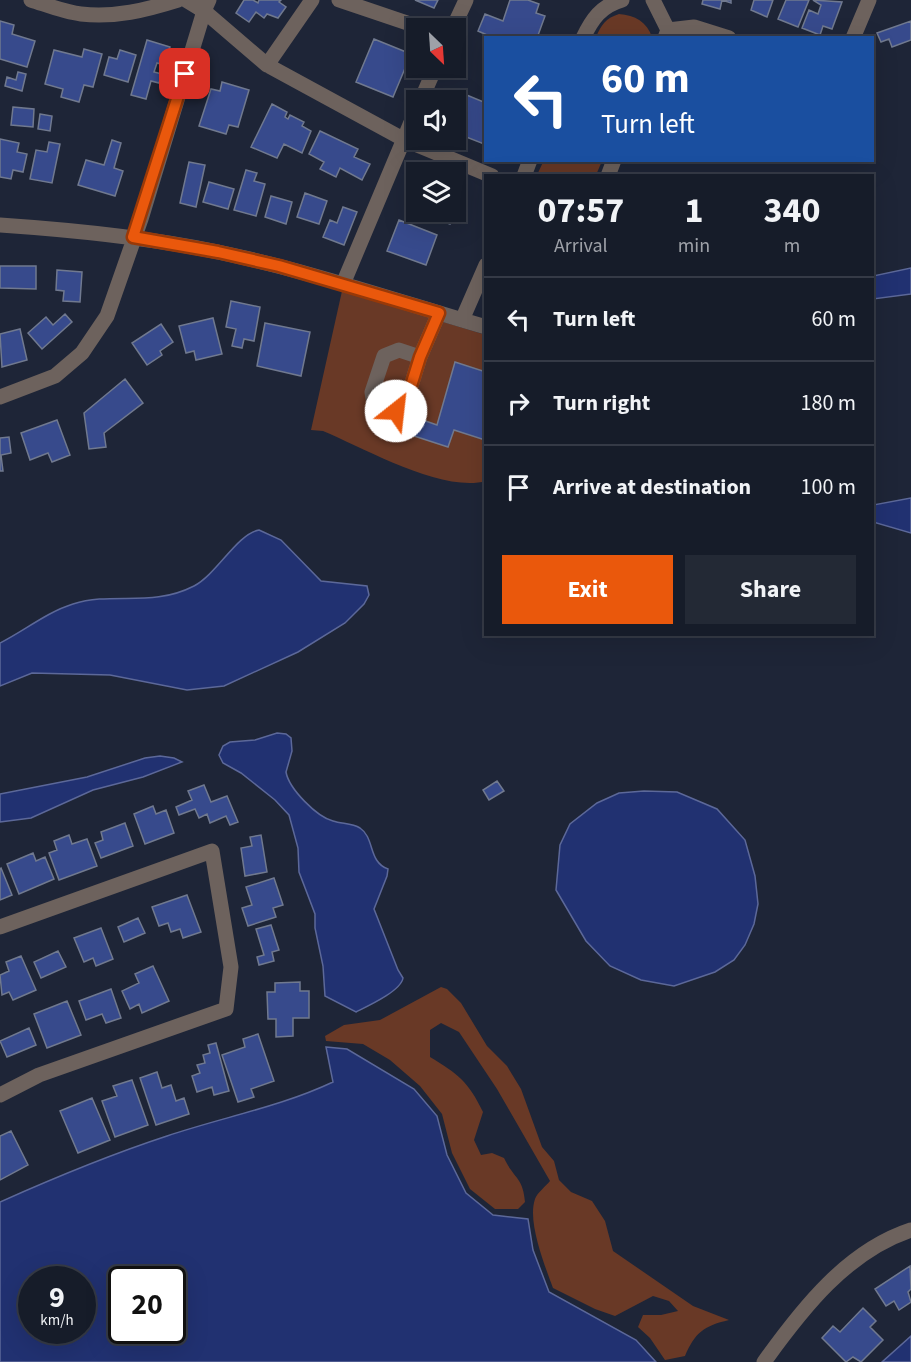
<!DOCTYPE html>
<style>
body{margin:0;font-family:"Source Sans 3",sans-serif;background:#232935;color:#f1f3f6;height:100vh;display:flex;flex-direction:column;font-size:22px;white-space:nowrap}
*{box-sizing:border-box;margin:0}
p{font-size:20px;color:#9ea1a8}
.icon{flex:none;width:33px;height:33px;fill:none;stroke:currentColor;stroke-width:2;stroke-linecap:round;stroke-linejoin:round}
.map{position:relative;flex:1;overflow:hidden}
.drawer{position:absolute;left:484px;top:174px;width:390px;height:462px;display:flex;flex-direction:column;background:#161c29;border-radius:0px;box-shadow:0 6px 24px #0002,0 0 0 2px #353a46}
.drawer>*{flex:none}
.guide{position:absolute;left:484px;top:36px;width:390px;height:126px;border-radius:0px;box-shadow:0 6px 24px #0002,0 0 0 2px #353a46;background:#1a4fa0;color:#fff;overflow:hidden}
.needle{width:39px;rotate:155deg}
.fabs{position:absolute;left:406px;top:18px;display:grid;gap:12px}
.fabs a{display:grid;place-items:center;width:60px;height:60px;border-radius:0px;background:#161c29;box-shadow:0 6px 24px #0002,0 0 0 2px #353a46;font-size:30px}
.speed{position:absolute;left:18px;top:1266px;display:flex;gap:12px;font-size:30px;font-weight:700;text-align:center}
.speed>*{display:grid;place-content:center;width:78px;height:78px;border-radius:50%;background:#161c29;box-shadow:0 6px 24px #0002,0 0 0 2px #353a46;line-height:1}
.speed small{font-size:15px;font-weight:400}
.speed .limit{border:3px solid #111;border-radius:9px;background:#fff;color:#111}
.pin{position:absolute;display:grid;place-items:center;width:51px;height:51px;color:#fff;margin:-26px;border-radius:12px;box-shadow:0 3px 9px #0006}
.me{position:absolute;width:66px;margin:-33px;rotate:29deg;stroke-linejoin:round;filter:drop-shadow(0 0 4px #0008)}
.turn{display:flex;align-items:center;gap:21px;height:126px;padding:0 18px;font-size:27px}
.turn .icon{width:78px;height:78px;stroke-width:2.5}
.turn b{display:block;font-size:42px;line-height:51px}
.eta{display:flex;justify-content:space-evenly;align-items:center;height:102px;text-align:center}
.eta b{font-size:36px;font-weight:700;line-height:42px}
.action{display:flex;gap:12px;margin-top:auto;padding:12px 18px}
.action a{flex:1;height:69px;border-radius:0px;background:#ea580c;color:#fff;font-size:24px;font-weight:700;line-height:69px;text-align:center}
.action a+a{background:#232935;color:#f1f3f6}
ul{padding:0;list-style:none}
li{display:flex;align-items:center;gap:18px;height:84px;padding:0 18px;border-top:2px solid #353a46}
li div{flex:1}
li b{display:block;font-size:22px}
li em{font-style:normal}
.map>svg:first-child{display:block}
.green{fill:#693926}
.water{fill:#213171;stroke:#5c6899;stroke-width:1.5;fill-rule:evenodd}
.building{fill:#374a8c;stroke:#70798f;stroke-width:1.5}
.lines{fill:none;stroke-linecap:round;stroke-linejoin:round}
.minor{stroke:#6d625d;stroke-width:15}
.route-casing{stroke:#983908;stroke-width:15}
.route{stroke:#ea580c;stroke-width:10}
</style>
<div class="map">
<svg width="911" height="1362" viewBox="0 0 911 1362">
<rect width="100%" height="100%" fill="#1e2537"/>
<!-- green -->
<path class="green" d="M619,14C635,15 647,22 652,37H596C601,25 606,18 619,14Z
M544,160H602V161L596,175H537Z
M342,291L486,335V481C442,493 364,448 323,431L311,430Z
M441,987L447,989L461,1003L487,1046L507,1066L521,1089L542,1147L554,1161L559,1180L571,1192L592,1201L605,1221L613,1251L693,1306L729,1320C703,1326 695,1333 685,1356L665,1360L650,1338L638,1327L643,1315H661L678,1311L669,1301L653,1296L615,1316L595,1309L553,1288C545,1266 527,1222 535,1199C537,1193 546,1186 550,1181L497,1089L459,1032L441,1023L430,1030V1057C458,1074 468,1081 483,1112L474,1140L481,1155L492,1153L504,1158C514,1179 523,1177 525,1202L518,1209H495L470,1189L452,1153L442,1114L420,1086L390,1060L363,1044L326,1041L325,1036L344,1025L380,1020Z"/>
<!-- water -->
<path class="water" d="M911,268V294L873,299V276Z
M911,498V533L873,522V505Z
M259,530L281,540L321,581L367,586L369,595L364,604L345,623L298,652L224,686L187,690L110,675L32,673L0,686V643C24,631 47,612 73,604C114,591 151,608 194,586C217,574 237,534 259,530Z
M277,733L286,734L291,738L292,751L286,772C289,789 317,817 333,821C342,824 352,823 360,828C375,838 368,862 388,869L387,876L374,909L398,970L403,978C401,991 368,1006 356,1012L325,996L323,966L315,928V914L299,872L298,848L289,815L275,800L241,773L223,763L219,755L223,746L230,742L255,740Z
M160,756L174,758L182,762L143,777L93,790L31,818L0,822V794L87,777L145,758Z
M644,791L677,792L717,809L745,840L755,876L758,904L754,924L745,945L734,960L715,972L674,986L641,980L610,966L586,941L556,890L560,845L570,824L597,803L619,793Z
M326,1047L347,1049L414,1089L437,1116L447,1155L466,1193L493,1215L528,1219L533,1250L549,1292L636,1340L656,1362H0V1202C56,1177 109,1155 167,1136C223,1117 280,1107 333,1082ZM32,1280H82V1330H32ZM122,1280H172V1330H122Z
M911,1336V1362H882Z"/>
<!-- building -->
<path class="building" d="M244,0H253L258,3L259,0H281L279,2L286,7L278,18L267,14L264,18L256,12L249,22L236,13Z
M415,0H438L434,8Z
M510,0H528L539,4L536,13L545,16L537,38H494L478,31L485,14L503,21Z
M703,0H731V3L722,0L720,9L702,4Z
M754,0H773L767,17L751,10Z
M786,0H809L798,27L778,19Z
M813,0L842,2L832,29L823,26L820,35L802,28L809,10L818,14L821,5Z
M0,21L14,25L12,34L35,41L27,67L0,59Z
M911,21V40L892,47L889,39L881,42L877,33Z
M374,39L411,54L393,97L356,82Z
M147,40L170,47L165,65L157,63L154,72L162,74L159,83L151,81L146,99L131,95Z
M84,49L102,54L93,87L84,85L79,102L61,97L63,89L45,84L54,50L82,57Z
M120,50L136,55L128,82L104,75L109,57L117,59Z
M18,72L26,74L22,91L5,86L7,77L16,80Z
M222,82L249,90L238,127L229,125L226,134L199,126L211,89L220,91Z
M457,91L486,103L484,144L456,133V100H453Z
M272,104L287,112L285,117L288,119L290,115L304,122L302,126L311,131L302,153L284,144L277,158L251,147Z
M13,107L34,109L33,127L11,125Z
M40,114L52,116L50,131L38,129Z
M320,131L358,149L354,157L370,164L362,180L340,168L336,177L320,169L324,162L309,154Z
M0,139L19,143L17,152L27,154L23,172L13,170L11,179L0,177Z
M112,140L121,143L114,168L123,171L115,196L78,185L86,160L104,165Z
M49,142L60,144L52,183L30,179L36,150L47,152Z
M189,162L205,165L196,207L180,203Z
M246,170L257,173L254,181L265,184L256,216L234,210Z
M209,182L234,189L228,209L203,202Z
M305,193L327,201L319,224L297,217Z
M271,196L292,202L286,224L265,217Z
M343,207L357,212L344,245L323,237L330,220L337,223Z
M424,212H455L450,224L423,214Z
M399,220L437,235L426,265L387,251Z
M0,266H36V289L0,288Z
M57,270L82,272L80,302L63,301L64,291L56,290Z
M231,301L260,307L254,341L244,339L242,348L232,346L236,329L226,327Z
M65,314L72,322L42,349L28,333L46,317L53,325Z
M213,318L222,354L196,360L194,351L186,353L179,326Z
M265,323L310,332L301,376L257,366Z
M161,324L173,342L160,351L162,355L147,365L132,343Z
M20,329L27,360L2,367L0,334Z
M455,362L486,372L485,440L454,430L448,447L411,435L417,418L437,425Z
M125,379L143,403L104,433L106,447L89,449L84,413Z
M57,420L70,455L52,462L48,453L30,460L21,433Z
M9,437L11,453L1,455L3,471H0V438Z
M497,781L504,791L489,800L483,790Z
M204,785L211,802L227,796L238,822L230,825L226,816L210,823L207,814L199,818L195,809L179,815L176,807L192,800L188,791Z
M153,806L156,814L166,810L174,833L145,844L134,814Z
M125,823L133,846L101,858L95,843L103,840L101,832Z
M69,835L72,844L87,839L97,866L59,880L49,853L57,850L54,841Z
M261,835L267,872L245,876L241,848L252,846L250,837Z
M33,853L36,861L45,857L54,879L19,894L7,864Z
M1,868L12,895L0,900V869Z
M274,878L283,905L273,908L276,917L248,926L242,908L252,905L246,887Z
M187,895L201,932L183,938L180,929L171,932L168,923L159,926L152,907Z
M138,918L145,933L124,942L118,927Z
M271,925L279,950L272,952L274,961L259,965L257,957L264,955L256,929Z
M101,928L113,959L96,966L93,958L84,962L74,938Z
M58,951L66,967L41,978L34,962Z
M21,956L36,990L13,1000L9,992L2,995L0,975L9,971L6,962Z
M153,966L169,1001L142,1013L139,1004L130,1009L122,991L139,983L135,974Z
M300,982V991H309V1018H293V1036L276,1037V1019H268L267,992H275V983Z
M111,989L121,1018L106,1023L102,1014L86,1020L79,1001Z
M67,1001L81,1035L47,1048L34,1014Z
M29,1028L36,1045L7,1057L0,1041Z
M258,1034L274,1081L251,1089L254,1097L238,1102L222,1055L245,1047L243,1039Z
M216,1043L229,1091L214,1095L212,1087L197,1092L192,1076L200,1073L197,1065L205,1063L203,1055L210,1053L208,1045Z
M157,1072L162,1088L171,1085L176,1101L184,1098L189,1114L156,1125L140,1078Z
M132,1080L148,1125L115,1137L102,1101L117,1096L113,1086Z
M92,1098L110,1140L78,1153L60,1111Z
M11,1131L28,1165L0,1180V1136Z
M910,1266L911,1289L908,1292L911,1302L899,1310L894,1301L886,1306L875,1289Z
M863,1308L876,1321L870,1327L883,1340L861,1362L853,1357L846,1362L822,1338L833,1326L840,1332Z"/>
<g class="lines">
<!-- minor -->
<path class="minor" d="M31,0C47,5 64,12 81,14C115,18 146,10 178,0
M186,0L204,11L209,0
M339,0L422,28
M653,0L668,30L665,38
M453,28L466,0
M668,30L694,27L729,38
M583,38C592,19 601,6 622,0
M853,38L869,0
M267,65L312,0
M421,100L435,68
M524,176L530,160
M608,176L614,160
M0,225C73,230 146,237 218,252C309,271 397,301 486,327
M343,284L417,108
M462,320L486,265
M420,357L399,350L384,356L372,392L374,405L396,412L406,402L420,357L439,313
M0,397L55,376L82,353L107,316L141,219L204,11L267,65L403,139L492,176
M0,927L212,851L231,967L226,1009L39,1075L0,1095
M764,1362C802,1309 847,1251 911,1230"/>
</g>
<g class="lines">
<defs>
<path id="route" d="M185,74L133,237L218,252L279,266L439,313L420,357L406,402L396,411"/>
</defs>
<!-- route casing -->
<use href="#route" class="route-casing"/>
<!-- route -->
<use href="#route" class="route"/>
</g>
</svg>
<div class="fabs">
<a><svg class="needle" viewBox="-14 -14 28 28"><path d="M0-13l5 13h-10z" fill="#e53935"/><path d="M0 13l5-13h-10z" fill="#9ea1a8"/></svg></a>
<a><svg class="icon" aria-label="sound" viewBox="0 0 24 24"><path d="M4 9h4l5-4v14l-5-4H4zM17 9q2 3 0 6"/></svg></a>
<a><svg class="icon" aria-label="layers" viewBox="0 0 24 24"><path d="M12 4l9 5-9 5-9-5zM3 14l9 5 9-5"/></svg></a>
</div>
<div class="speed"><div>9<small>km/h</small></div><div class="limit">20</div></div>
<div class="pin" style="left:185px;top:74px;background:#d93025"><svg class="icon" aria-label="arrive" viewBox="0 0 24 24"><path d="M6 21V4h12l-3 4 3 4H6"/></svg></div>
<svg class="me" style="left:396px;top:411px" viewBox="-20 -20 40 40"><circle r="19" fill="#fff"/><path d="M0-13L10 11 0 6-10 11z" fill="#ea580c"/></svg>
<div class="guide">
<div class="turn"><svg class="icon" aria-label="left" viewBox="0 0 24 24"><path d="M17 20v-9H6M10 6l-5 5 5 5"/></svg><div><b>60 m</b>Turn left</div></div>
</div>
<section class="drawer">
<div class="eta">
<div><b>07:57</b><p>Arrival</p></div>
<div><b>1</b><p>min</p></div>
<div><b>340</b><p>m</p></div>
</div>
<ul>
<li><svg class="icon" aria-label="left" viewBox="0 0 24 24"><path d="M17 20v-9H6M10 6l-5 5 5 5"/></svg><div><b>Turn left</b></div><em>60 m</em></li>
<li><svg class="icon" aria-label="right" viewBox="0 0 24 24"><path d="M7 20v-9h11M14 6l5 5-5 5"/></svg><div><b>Turn right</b></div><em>180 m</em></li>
<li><svg class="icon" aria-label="arrive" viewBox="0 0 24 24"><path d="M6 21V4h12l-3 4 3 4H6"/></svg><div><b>Arrive at destination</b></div><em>100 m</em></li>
</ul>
<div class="action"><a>Exit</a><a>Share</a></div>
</section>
</div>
